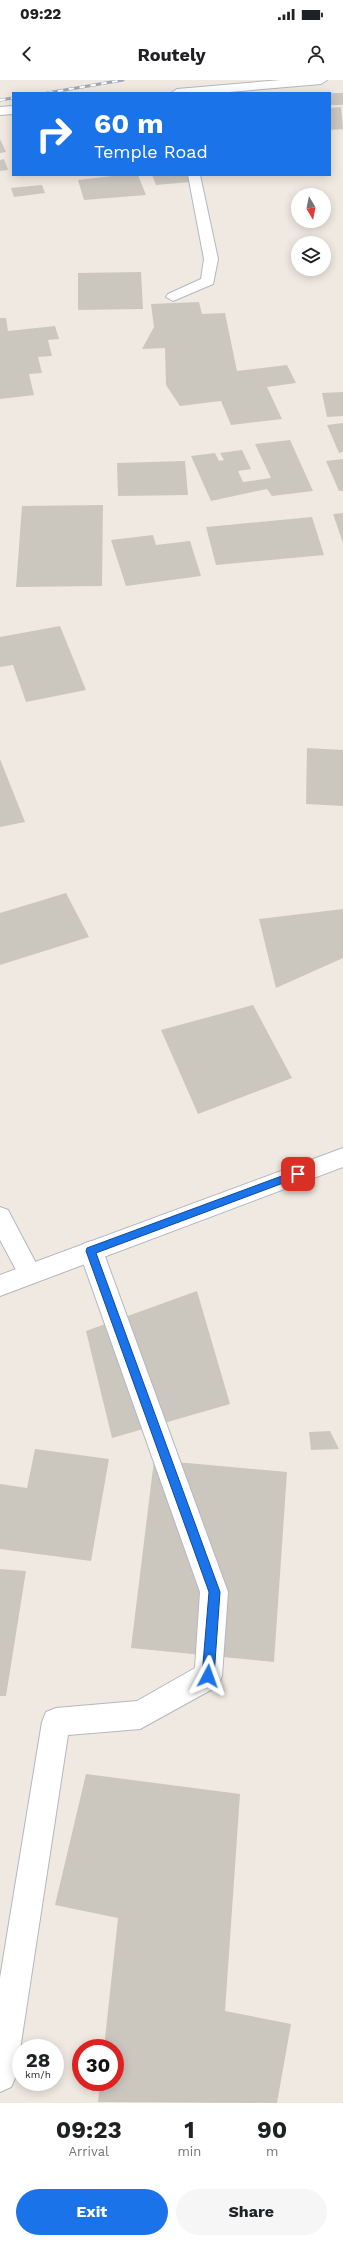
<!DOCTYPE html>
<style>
body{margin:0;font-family:"Work Sans",sans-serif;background:#f6f6f6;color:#202124;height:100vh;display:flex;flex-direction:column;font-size:15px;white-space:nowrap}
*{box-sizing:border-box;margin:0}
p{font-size:13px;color:#757577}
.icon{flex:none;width:22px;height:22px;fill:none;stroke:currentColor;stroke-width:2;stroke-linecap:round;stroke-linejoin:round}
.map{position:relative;height:2023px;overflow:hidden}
.details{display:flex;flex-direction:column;background:#fff;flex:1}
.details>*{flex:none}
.top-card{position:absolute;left:12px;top:12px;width:319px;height:84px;border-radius:0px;box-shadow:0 2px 10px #0003;background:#1a73e8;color:#fff;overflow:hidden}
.needle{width:26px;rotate:170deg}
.tools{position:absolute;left:291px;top:108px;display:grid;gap:8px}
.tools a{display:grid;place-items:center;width:40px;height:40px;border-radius:50%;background:#fff;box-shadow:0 2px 10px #0003;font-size:20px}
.speed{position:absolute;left:12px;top:1959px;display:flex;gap:8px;font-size:20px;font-weight:700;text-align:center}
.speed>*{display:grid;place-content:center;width:52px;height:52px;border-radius:50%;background:#fff;box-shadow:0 2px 10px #0003;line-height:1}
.speed small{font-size:10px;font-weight:400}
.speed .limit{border:6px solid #d22;background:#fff;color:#111}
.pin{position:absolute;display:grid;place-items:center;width:34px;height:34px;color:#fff;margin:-17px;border-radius:8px;box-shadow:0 2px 6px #0006}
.me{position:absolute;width:44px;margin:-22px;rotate:4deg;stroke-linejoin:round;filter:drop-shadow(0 0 3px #0008)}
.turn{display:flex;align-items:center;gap:14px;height:84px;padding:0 16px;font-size:18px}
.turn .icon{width:52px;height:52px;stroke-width:2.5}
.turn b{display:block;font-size:28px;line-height:34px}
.eta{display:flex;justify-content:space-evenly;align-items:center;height:68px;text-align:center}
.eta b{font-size:24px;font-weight:700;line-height:28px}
.cta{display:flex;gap:8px;margin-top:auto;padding:8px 16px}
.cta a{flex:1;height:46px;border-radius:24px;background:#1a73e8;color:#fff;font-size:16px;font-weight:700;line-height:46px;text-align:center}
.cta a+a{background:#f6f6f6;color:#202124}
.status{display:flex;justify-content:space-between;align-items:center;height:28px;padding:0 20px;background:#fff;direction:ltr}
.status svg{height:11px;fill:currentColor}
header{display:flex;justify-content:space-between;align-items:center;height:52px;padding:0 16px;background:#fff;font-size:18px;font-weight:700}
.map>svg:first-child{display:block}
.building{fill:#cbc7bf}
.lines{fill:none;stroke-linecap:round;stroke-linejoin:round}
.street-casing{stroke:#b4b7c1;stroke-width:2}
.secondary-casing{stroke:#b4b7c1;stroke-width:2}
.street{fill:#fff;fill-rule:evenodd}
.secondary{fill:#fff;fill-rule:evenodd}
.rail-casing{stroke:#a3a6b8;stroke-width:3}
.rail{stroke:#fff;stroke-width:2;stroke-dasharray:5.5;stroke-linecap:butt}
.route{fill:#1a73e8;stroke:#114b97}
</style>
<div class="status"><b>09:22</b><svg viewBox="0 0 49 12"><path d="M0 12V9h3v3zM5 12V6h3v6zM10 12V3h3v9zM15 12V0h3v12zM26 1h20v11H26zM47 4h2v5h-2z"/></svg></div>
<header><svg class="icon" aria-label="back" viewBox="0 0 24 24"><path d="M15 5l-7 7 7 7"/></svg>Routely<svg class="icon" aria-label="person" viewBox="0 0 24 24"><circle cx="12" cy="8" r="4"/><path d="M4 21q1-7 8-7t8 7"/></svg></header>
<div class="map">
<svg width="343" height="2023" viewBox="0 0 343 2023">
<rect width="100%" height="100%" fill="#efe9e1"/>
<!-- building -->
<path class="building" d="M330,13H343V25H330Z
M341,27L343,49L330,50V28Z
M0,59L6,72L0,73Z
M4,79L8,90L0,91V80Z
M121,95H138L146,115L84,120L78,100Z
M152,95H187L190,102L156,105Z
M42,105L45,113L14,117L11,108Z
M141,192L143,229L78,230V193Z
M199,222L202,234L225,233L237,291L287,285L296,303L267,307L282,339L231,345L221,321L180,326L166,305L165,268L142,269L154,247L151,224Z
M0,238H6L8,251L55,246L59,259L48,260L52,276L38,277L42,293L29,294L34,315L0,319Z
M343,312V336L327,337L322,313Z
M343,343V372L339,373L327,345Z
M290,360L313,411L272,416L267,409L211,421L191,376L215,373L219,381L224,380L220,373L242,370L251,389L238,391L243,402L271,398L255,364Z
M343,379V411H339L326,381Z
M185,381L188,415L118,416L117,383Z
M103,425L102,506L16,507L22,426Z
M343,433V463L333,434Z
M312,437L324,475L216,485L206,447Z
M153,455L156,465L190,461L201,496L126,506L111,460Z
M60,546L86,610L26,622L13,585L0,587V557Z
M307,668L343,670V726L306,724Z
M0,679L25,742L0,747Z
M66,813L89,857L0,885V833Z
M343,829V878L276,908L259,839Z
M253,925L292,998L198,1034L161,950Z
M197,1211L230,1324L112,1358L86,1251Z
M330,1351L339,1369L311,1370L309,1352Z
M35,1369L109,1379L91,1481L0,1469V1404L27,1408Z
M154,1380L287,1392L274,1582L131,1568Z
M0,1489L26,1491L6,1616H0Z
M86,1694L240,1714L225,1931L291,1944L277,2023L98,2022L100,2002H115V1968H104L118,1838L55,1825Z"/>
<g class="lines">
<defs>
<path id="street" d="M281,0H327L321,4L217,13H171L177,9Z
M13,26V34L0,35V27Z
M188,95H200L218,179L213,204L173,221L166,217L168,214L201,199L204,179Z
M0,1127L8,1130L38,1187L42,1194L38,1201L30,1204L22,1201L0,1160Z
M91,1161L99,1164L103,1171L228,1512L222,1596L218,1606L140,1649L68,1655L16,1996L11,2007L0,2012V1898L42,1642L46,1632L56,1628L137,1621L195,1588L200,1512L79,1171L83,1164Z"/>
<path id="secondary" d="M343,1068V1087L0,1216V1195Z"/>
</defs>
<!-- street casing -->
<use href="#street" class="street-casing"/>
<!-- secondary casing -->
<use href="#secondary" class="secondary-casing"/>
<!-- street -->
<use href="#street" class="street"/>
<!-- secondary -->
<use href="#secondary" class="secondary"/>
<defs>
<path id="rail" d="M47,13L123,0
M0,20L13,18"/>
</defs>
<!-- rail casing -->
<use href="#rail" class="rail-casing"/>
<!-- rail -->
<use href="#rail" class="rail"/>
</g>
<!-- route -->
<path class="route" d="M298,1090L302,1091V1096L96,1173L220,1512L214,1596L212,1600L208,1602L204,1600L202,1596L209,1512L86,1171L87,1168Z"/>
</svg>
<div class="tools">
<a><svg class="needle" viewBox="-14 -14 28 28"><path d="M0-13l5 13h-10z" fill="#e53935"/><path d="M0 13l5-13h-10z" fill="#757577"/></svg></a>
<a><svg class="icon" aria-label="layers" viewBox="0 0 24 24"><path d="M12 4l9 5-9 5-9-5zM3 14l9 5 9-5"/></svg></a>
</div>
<div class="speed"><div>28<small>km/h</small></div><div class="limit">30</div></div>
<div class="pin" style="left:298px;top:1094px;background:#d93025"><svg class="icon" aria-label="arrive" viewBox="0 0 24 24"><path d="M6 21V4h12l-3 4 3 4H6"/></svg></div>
<svg class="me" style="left:208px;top:1596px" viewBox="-20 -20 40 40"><path d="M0-17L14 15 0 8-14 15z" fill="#1a73e8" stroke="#fff" stroke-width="4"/></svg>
<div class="top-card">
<div class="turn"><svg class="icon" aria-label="right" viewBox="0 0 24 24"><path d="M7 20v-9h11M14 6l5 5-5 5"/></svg><div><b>60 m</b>Temple Road</div></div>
</div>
</div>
<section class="details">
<div class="eta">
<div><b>09:23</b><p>Arrival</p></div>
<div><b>1</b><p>min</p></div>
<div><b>90</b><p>m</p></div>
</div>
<div class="cta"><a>Exit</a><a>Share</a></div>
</section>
